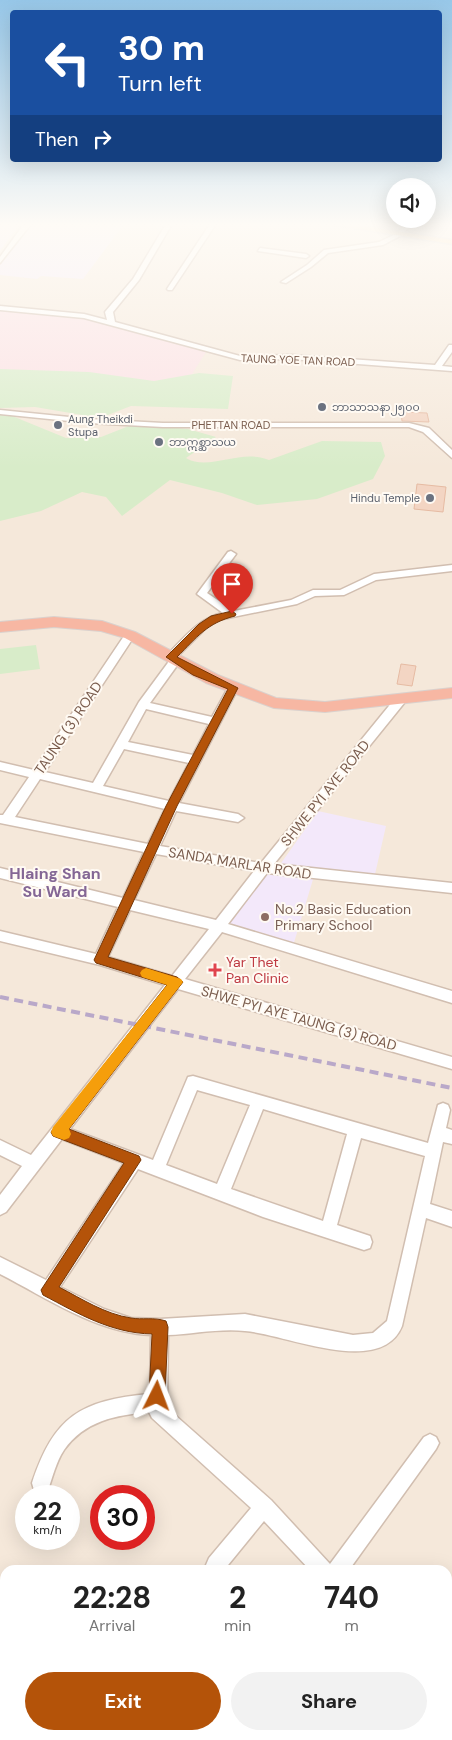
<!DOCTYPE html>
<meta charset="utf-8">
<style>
body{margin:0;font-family:"DM Sans","Noto Sans Myanmar",sans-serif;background:#f2f2f2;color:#222;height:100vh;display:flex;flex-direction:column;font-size:19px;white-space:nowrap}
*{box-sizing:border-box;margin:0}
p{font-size:16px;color:#767676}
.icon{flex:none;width:28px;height:28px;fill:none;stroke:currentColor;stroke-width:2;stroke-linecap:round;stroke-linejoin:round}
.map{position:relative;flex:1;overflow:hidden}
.panel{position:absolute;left:0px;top:1565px;width:452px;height:175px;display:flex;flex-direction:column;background:#fff;border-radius:15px 15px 0 0;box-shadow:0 5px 20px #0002}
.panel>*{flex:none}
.top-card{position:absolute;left:10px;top:10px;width:432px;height:152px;border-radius:5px;box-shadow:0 5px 20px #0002;background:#1a4fa0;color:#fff;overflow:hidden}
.buttons{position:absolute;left:386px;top:178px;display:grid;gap:10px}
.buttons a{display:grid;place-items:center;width:50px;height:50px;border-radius:50%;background:#fff;box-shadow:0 5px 20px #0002;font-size:25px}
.speed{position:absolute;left:15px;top:1485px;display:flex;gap:10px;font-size:25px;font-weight:700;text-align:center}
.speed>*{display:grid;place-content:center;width:65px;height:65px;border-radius:50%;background:#fff;box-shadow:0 5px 20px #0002;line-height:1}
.speed small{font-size:12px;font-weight:400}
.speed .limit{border:8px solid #d22;background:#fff;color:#111}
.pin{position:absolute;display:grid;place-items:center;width:42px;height:42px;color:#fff;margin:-51px -21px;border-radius:50% 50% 50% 0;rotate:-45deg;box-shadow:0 0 5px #0007}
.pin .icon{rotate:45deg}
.me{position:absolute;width:55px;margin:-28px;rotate:3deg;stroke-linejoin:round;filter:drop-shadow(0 0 4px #0008)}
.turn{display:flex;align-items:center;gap:18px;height:105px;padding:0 25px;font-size:22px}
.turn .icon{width:65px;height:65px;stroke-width:2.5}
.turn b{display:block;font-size:35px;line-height:42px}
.then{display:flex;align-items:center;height:48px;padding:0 25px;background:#0003;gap:10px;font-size:19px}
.eta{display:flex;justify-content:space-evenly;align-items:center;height:85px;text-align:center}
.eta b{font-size:30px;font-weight:700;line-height:35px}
.primary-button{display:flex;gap:10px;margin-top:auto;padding:10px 25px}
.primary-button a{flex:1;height:58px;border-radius:30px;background:#b45309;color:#fff;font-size:20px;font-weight:700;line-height:58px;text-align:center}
.primary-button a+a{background:#f2f2f2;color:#222}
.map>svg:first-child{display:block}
.residential{fill:#f5e8da;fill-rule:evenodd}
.education{fill:#f3e8fa}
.medical{fill:#fbdfe3}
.green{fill:#d8ecc9}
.building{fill:#f3d5c3;stroke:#e6bba3}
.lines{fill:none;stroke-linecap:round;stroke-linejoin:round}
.minor-casing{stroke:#d1beb0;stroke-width:3}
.major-casing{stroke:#dad1cd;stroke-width:3}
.highway-casing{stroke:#dad1cd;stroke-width:2}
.minor{fill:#fff;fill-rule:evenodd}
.major{fill:#fbd9a5;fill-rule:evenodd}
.highway{fill:#f7b7a3;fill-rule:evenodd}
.rail{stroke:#b9a8c9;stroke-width:4;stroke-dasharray:9 5.5;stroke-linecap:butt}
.route{fill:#b45309;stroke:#753606}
.slow{fill:#f59e0b}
.worship-dot{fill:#6b7280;stroke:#fffaf3;stroke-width:2}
.education-dot{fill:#8d6e63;stroke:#fffaf3;stroke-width:2}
.health-dot{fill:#e0444e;stroke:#fffaf3;stroke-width:2}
.labels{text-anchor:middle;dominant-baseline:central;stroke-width:4;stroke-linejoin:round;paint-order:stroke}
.far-street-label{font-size:11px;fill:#7a5c4d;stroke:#fffaf3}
.far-worship-label{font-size:11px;fill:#5b616d;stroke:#fffaf3;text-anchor:start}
.street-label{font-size:14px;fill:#7a5c4d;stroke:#fffaf3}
.education-label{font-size:14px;fill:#785e54;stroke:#fffaf3;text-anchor:start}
.health-label{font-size:14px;fill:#be3a42;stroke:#fffaf3;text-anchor:start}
.quarter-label{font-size:16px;font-weight:bold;fill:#846695;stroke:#fffaf3}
</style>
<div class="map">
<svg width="452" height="1740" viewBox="0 0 452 1740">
<rect width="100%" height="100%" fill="#fdf6ec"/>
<!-- residential -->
<path class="residential" d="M0,224H452V1740H0ZM26,1496H69V1539H26ZM101,1496H144V1539H101ZM5,1570H448V1735H5Z"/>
<!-- education -->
<path class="education" d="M0,224H20L0,251Z
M33,224H124L83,279L41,276L37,279L0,275V265Z
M318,811L386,826L373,883L279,866Z
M268,870L314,876L293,946L223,931Z"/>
<!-- medical -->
<path class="medical" d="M0,310L83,317L206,352L180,393L0,386Z"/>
<!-- green -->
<path class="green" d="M0,369L89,372L154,381L199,373L233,376L228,409L131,406L100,418L35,407L0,408Z
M0,411L66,438L101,437L134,424L188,429L216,437L186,458C209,472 240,448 269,460L322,441L381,442L385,456L373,479L317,499L257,505L222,493L170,480L122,516L106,497L82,492L41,511L0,521Z
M36,645L40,669L0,674V649Z"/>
<!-- building -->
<path class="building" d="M401,412L427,413L429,422L402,421Z
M417,484L446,487L443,512L414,509Z
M401,664L416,666L412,686L397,684Z"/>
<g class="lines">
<defs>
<path id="minor" d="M24,224H31L0,263V257Z
M166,224H172L139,280L113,312L115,322L240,356L291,355L435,365L449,345H452V352L442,366L452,367V371L291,359L240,360L84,318L0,310V306L84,314L107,320L105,312L133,279Z
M210,224H216L172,290H168L167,289Z
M405,224H412L402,235L383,245L328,253L311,267L286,283L281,282L307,265L324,250L379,242L398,233Z
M260,248L306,254L309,256L306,258L258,251Z
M0,410L89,419L163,423H409L429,428L452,450V458L423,432L409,427H163L89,423L0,414Z
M231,551L236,554L207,593L234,611L291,600L313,590H340L374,574L452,565V571L376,580L344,595L315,596L297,604L218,620L206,628L177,657L181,660L150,703L212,717L229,686H237L238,688L179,803L238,814L244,818L238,822L176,811L160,846L261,863L397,696H405L406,699L405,702L274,864L452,883V893L267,873L228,924L452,991V1003L222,932L185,979L452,1057V1069L178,989L70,1129L153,1160L188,1077L193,1076L428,1143L438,1105L443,1103L448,1105L450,1110L446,1128L452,1130V1144L443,1142L430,1204L452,1211V1227L426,1218L402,1326C381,1378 286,1334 245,1331C221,1328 193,1334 168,1335L167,1408L271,1500L330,1564L424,1437L430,1434L436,1437L439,1443L436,1449L349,1570H310L264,1521L224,1570H208L206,1565L209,1558L251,1508L152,1418L149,1412C116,1415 84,1421 64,1450C56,1462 53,1476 48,1490L41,1492L34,1490L32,1483C54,1417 80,1400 150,1394L151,1335C97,1333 47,1298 0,1274V1257L46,1280L124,1163L62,1139L6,1212L0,1215V1195L22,1166L0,1155V1140L31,1155L165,985L100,965L0,941V931L96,954L118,907L0,878V868L123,898L144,852L0,823V815H3L29,777L0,770V762L34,770L126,633L130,632L135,635L45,772L93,783L139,702L170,660L166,657L167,655C184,638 199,618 223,613L197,594L228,552ZM146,709L209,724L193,755L128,742ZM124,749L189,763L169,801L103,786ZM40,779L165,809L148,844L15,817ZM156,854L254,871L216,920L134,900ZM130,910L209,929L172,976L108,957ZM197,1090L250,1105L217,1184L166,1165ZM263,1109L347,1134L323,1221L231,1189ZM361,1138L425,1156L387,1321L373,1333L353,1335L245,1314L160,1319L131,1318L104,1309L60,1287L138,1169L263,1217L364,1250L370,1248L372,1242L370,1236L337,1225Z"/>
<path id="major" d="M329,224H352L452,240V244Z
M452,1690V1720L448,1721V1691Z
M401,1735H432L430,1740H399Z"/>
<path id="highway" d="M54,617L102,621L135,632L218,675L276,698L325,702L452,688V698L325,712L274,708L206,683L125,638L101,631L54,627L0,632V622Z"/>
</defs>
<!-- minor casing -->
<use href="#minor" class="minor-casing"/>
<!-- major casing -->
<use href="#major" class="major-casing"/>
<!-- highway casing -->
<use href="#highway" class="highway-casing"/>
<!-- minor -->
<use href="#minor" class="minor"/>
<!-- major -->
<use href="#major" class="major"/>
<!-- highway -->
<use href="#highway" class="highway"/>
<!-- rail -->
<path class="rail" d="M0,997L452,1088"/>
</g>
<!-- sky -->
<linearGradient id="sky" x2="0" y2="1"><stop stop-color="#97c7e8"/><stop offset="0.48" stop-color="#fefbf6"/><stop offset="1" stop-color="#fefbf6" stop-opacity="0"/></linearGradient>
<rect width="452" height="468" fill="url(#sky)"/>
<!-- route -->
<path class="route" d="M232,611L236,614L235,616C207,623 197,637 177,657L238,688L177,806L108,957L177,977L183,982L69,1129L139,1156L141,1160L59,1287C82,1299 105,1314 131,1318C142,1320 154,1317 166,1321L168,1327L165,1396L162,1402L157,1405L151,1402L149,1396L152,1334C111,1333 79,1314 43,1295L41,1290L124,1163L53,1136L51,1132L167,985L96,963L94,960L166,806L228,689L193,675L166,657L199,624L211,616Z"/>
<!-- slow -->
<path class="slow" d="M146,968L181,979L183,982L69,1129L71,1134L69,1138L64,1140L53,1136L51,1132L53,1127L167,985L142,977L140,973L142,970Z"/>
<!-- markers -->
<g class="worship-dot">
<circle cx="322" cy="407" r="5"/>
<circle cx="58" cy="425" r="5"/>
<circle cx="159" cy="442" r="5"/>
<circle cx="430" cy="498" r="5"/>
</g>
<circle class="education-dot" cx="265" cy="917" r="5"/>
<path class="health-dot" d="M212.5 962.5h5v5h5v5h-5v5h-5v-5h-5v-5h5z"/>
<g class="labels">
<!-- far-street labels -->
<g class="far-street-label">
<text transform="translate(298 360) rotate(2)">TAUNG YOE TAN ROAD</text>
<text x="231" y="425">PHETTAN ROAD</text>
</g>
<!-- far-worship labels -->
<g class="far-worship-label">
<text x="332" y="407">ဘာသာသနာ၂၅၀၀</text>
<text x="68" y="419">Aung Theikdi<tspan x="68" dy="13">Stupa</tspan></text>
<text x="169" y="442">ဘာဣစ္ဆာသယ</text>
<text x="420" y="498" text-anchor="end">Hindu Temple</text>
</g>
<!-- street labels -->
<g class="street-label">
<text transform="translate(68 728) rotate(-56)">TAUNG (3) ROAD</text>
<text transform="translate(325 793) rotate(-51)">SHWE PYI AYE ROAD</text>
<text transform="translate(240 863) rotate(9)">SANDA MARLAR ROAD</text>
<text transform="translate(299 1018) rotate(16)">SHWE PYI AYE TAUNG (3) ROAD</text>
</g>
<!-- education labels -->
<g class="education-label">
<text x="275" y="909">No.2 Basic Education<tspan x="275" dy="16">Primary School</tspan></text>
</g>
<!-- health labels -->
<g class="health-label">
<text x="226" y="962">Yar Thet<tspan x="226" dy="16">Pan Clinic</tspan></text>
</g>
<!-- quarter labels -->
<g class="quarter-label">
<text x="55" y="873">Hlaing Shan<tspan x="55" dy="18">Su Ward</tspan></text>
</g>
</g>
</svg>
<div class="buttons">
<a><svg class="icon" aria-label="sound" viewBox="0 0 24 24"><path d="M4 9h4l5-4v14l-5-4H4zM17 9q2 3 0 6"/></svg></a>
</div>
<div class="speed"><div>22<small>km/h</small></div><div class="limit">30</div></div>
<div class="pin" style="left:232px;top:614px;background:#d93025"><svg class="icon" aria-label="arrive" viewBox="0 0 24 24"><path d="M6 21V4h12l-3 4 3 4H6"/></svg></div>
<svg class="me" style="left:157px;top:1396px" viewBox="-20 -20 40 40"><path d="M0-17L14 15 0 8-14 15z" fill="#b45309" stroke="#fff" stroke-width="4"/></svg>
<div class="top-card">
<div class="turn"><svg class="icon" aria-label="left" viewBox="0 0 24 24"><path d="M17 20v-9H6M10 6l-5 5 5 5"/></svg><div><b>30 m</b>Turn left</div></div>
<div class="then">Then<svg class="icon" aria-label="right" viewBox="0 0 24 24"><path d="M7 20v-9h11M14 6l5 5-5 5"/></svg></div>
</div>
<section class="panel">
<div class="eta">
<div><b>22:28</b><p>Arrival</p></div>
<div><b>2</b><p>min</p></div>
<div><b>740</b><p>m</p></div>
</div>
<div class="primary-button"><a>Exit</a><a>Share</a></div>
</section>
</div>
